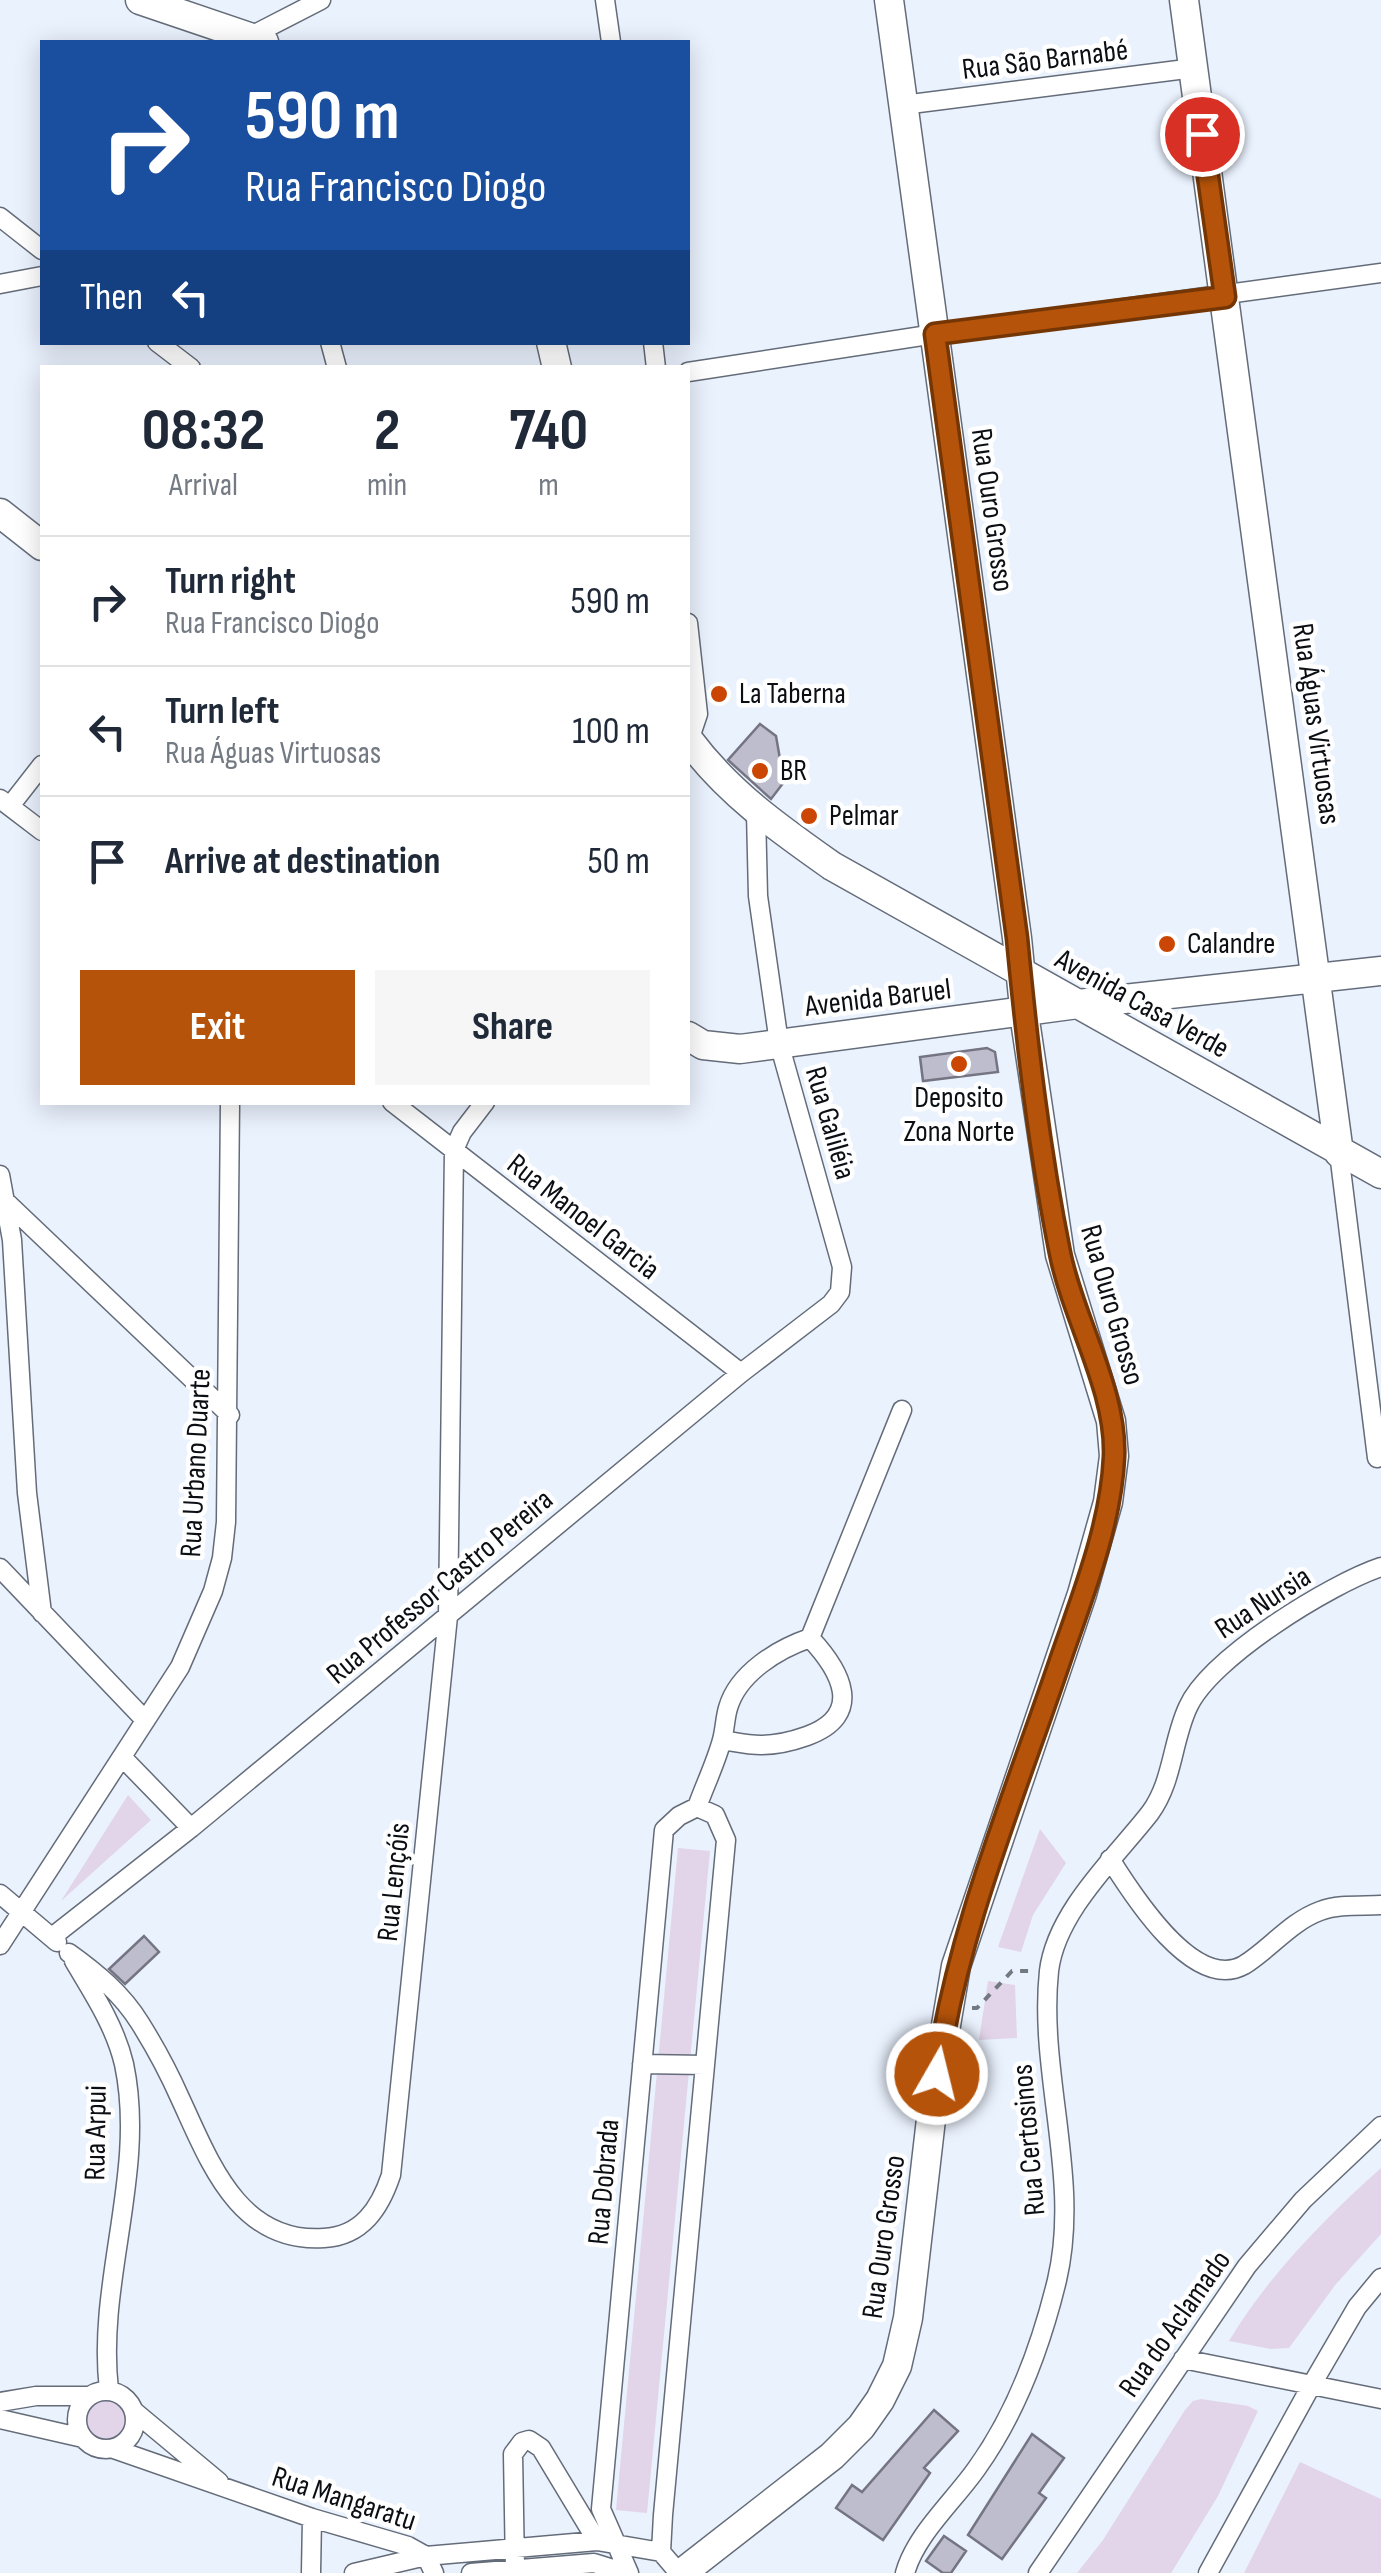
<!DOCTYPE html>
<meta charset="utf-8">
<style>
body{margin:0;font-family:"Sofia Sans Condensed",sans-serif;background:#f6f6f7;color:#1f2937;height:100vh;display:flex;flex-direction:column;font-size:38px;white-space:nowrap}
*{box-sizing:border-box;margin:0}
p{font-size:32px;color:#747a83}
.icon{flex:none;width:55px;height:55px;fill:none;stroke:currentColor;stroke-width:2;stroke-linecap:round;stroke-linejoin:round}
.map{position:relative;flex:1;overflow:hidden}
.side{position:absolute;left:40px;top:365px;width:650px;height:740px;display:flex;flex-direction:column;background:#fff;border-radius:0px;box-shadow:0 5px 25px #0003}
.side>*{flex:none}
.banner{position:absolute;left:40px;top:40px;width:650px;height:305px;border-radius:0px;box-shadow:0 5px 25px #0003;background:#1a4fa0;color:#fff;overflow:hidden}
.pin{position:absolute;display:grid;place-items:center;width:85px;height:85px;color:#fff;margin:-42px;border:5px solid #fff;border-radius:50%;box-shadow:0 2px 10px #0007}
.me{position:absolute;width:110px;margin:-55px;rotate:8deg;stroke-linejoin:round;filter:drop-shadow(0 0 8px #0008)}
.turn{display:flex;align-items:center;gap:35px;height:210px;padding:0 40px;font-size:45px}
.turn .icon{width:130px;height:130px;stroke-width:2.5}
.turn b{display:block;font-size:70px;line-height:85px}
.then{display:flex;align-items:center;height:95px;padding:0 40px;background:#0003;gap:20px;font-size:38px}
.eta{display:flex;justify-content:space-evenly;align-items:center;height:170px;text-align:center}
.eta b{font-size:60px;font-weight:700;line-height:70px}
.primary-button{display:flex;gap:20px;margin-top:auto;padding:20px 40px}
.primary-button a{flex:1;height:115px;border-radius:0px;background:#b45309;color:#fff;font-size:40px;font-weight:700;line-height:115px;text-align:center}
.primary-button a+a{background:#f6f6f7;color:#1f2937}
ul{padding:0;list-style:none}
li{display:flex;align-items:center;gap:30px;height:130px;padding:0 40px;border-top:2px solid #e0e1e3}
li div{flex:1}
li b{display:block;font-size:38px}
li em{font-style:normal}
.map>svg:first-child{display:block}
.green{fill:#e2d4e9}
.building{fill:#bdbdcd;stroke:#757483;stroke-width:2.5}
.lines{fill:none;stroke-linecap:round;stroke-linejoin:round}
.street-casing{stroke:#646c79;stroke-width:21}
.secondary-casing{stroke:#646c79;stroke-width:31}
.path{stroke:#737981;stroke-width:4;stroke-dasharray:8 8;stroke-linecap:butt}
.street{stroke:#fff;stroke-width:18}
.secondary{stroke:#fff;stroke-width:28}
.route-casing{stroke:#753606;stroke-width:25}
.route{stroke:#b45309;stroke-width:18}
.poi-dot{fill:#cb4605;stroke:#fff;stroke-width:4}
.labels{text-anchor:middle;dominant-baseline:central;stroke-width:9;stroke-linejoin:round;paint-order:stroke}
.street-label{font-size:30px;fill:#0b0e13;stroke:#fff}
.poi-label{font-size:30px;fill:#0b0e13;stroke:#fff;text-anchor:start}
</style>
<div class="map">
<svg width="1381" height="2573" viewBox="0 0 1381 2573">
<rect width="100%" height="100%" fill="#eaf2fe"/>
<!-- green -->
<path class="green" d="M128,1795L151,1820L61,1901Z
M1040,1829L1066,1863L1033,1915L1021,1952L998,1947Z
M678,1848L710,1851L647,2513L616,2510Z
M988,1981L1015,1985L1017,2038L979,2040Z
M1381,2168V2234L1336,2284L1289,2348L1271,2349L1229,2341C1267,2277 1325,2218 1381,2168Z
M1201,2399L1248,2406L1258,2411L1218,2496L1173,2570L1171,2573H1077L1103,2540L1185,2410L1193,2401Z
M87 2421a20 20 0 1 1 40 0a20 20 0 1 1-40 0Z
M1300,2462L1381,2499V2573H1244Z"/>
<!-- building -->
<path class="building" d="M760,724L776,736L784,782L771,799L728,760Z
M987,1048L995,1052L998,1072L923,1081L920,1057Z
M144,1936L159,1952L125,1984L109,1969Z
M934,2410L958,2431L924,2468L930,2473L883,2540L836,2508L852,2485L862,2492Z
M1032,2434L1064,2458L1039,2493L1046,2498L1002,2559L968,2535Z
M944,2536L966,2551L951,2573H943L926,2561Z"/>
<g class="lines">
<defs>
<path id="street" d="M605,0L611,42
M249,37L321,0
M903,105L1194,68
M0,217L42,250
M0,284L42,276
M157,342L191,368
M330,342L337,368
M653,342L656,368
M688,372L935,334L1381,273
M688,623L698,714L689,741
M0,799L42,831
M10,806L42,765
M392,1102L741,1373
M1339,1153L1377,1458
M0,1175L12,1240L27,1493L42,1613
M2,1198L230,1415
M0,1568L145,1720
M810,1638L902,1410
M722,1740C735,1742 748,1745 761,1745C776,1745 793,1741 807,1736C865,1715 841,1671 810,1638
M122,1757L191,1828
M1110,1859C1132,1894 1194,1993 1244,1965C1270,1949 1290,1922 1320,1911C1338,1904 1361,1906 1381,1905
M0,1894L57,1942
M52,1937L191,1828L741,1373L831,1304L840,1292L842,1267L779,1043L758,896L756,813
M0,1945L180,1667L213,1591L222,1558L226,1522L230,1102
M69,1953C97,1973 122,1994 140,2023C155,2047 169,2073 180,2098C209,2160 238,2244 324,2238C362,2236 380,2208 391,2175L448,1616L454,1150L462,1132L485,1102
M74,1961C93,1993 115,2026 124,2064C147,2172 96,2282 109,2390
M642,2064L705,2065
M1183,2359L1381,2399
M77 2420a29 29 0 1 1 58 0a29 29 0 1 1-58 0Z
M0,2402L36,2396H88
M135,2412L219,2482
M0,2419L83,2438
M114,2449L312,2518L408,2546L426,2556L434,2573
M515,2569L513,2454L522,2442L529,2440L541,2448L597,2541
M311,2573L312,2518
M354,2573L426,2556L597,2541L661,2552
M471,2573L594,2563L626,2573
M629,2573L601,2509L664,1830L679,1816L697,1807C705,1785 716,1762 722,1740C725,1729 725,1718 728,1708C738,1673 778,1649 810,1638
M679,2573L661,2552L663,2515L726,1840L715,1815L697,1807
M905,2573C916,2534 954,2501 977,2468C1017,2412 1041,2346 1057,2280C1081,2178 1038,2074 1049,1971C1056,1912 1115,1858 1150,1813C1173,1782 1172,1741 1188,1707C1210,1658 1330,1584 1381,1567
M1038,2573L1247,2266L1303,2200L1381,2126
M1208,2573L1311,2386L1357,2307L1381,2278"/>
<path id="secondary" d="M140,0L264,42
M1184,0L1339,1153
M551,342L557,368
M0,513L42,546
M688,739C728,793 778,828 832,866L1381,1174
M688,1036L703,1045L740,1049L1078,1004L1381,971
M682,2573L832,2456L861,2427L880,2400L897,2366L908,2318L933,2102L956,1966L1082,1594L1108,1502L1114,1456L1111,1421L1060,1255L1026,1027L1017,938L889,0"/>
</defs>
<!-- street casing -->
<use href="#street" class="street-casing"/>
<!-- secondary casing -->
<use href="#secondary" class="secondary-casing"/>
<!-- path -->
<path class="path" d="M972,2008H977L1012,1971H1031"/>
<!-- street -->
<use href="#street" class="street"/>
<!-- secondary -->
<use href="#secondary" class="secondary"/>
</g>
<g class="lines">
<defs>
<path id="route" d="M937,2074C957,1932 1014,1797 1060,1661C1082,1597 1111,1526 1114,1457C1117,1390 1073,1319 1060,1253C1039,1149 1027,1043 1017,938L935,334L1225,297L1202,134"/>
</defs>
<!-- route casing -->
<use href="#route" class="route-casing"/>
<!-- route -->
<use href="#route" class="route"/>
</g>
<!-- markers -->
<g class="poi-dot">
<circle cx="719" cy="694" r="10"/>
<circle cx="760" cy="771" r="10"/>
<circle cx="809" cy="816" r="10"/>
<circle cx="1167" cy="944" r="10"/>
<circle cx="959" cy="1064" r="10"/>
</g>
<g class="labels">
<!-- street labels -->
<g class="street-label">
<text transform="translate(1045 60) rotate(-7)">Rua São Barnabé</text>
<text transform="translate(992 510) rotate(82)">Rua Ouro Grosso</text>
<text transform="translate(1316 724) rotate(82)">Rua Águas Virtuosas</text>
<text transform="translate(878 998) rotate(-7)">Avenida Baruel</text>
<text transform="translate(1142 1004) rotate(29)">Avenida Casa Verde</text>
<text transform="translate(830 1123) rotate(74)">Rua Galiléia</text>
<text transform="translate(583 1217) rotate(38)">Rua Manoel Garcia</text>
<text transform="translate(1112 1305) rotate(74)">Rua Ouro Grosso</text>
<text transform="translate(196 1463) rotate(-87)">Rua Urbano Duarte</text>
<text transform="translate(440 1587) rotate(-40)">Rua Professor Castro Pereira</text>
<text transform="translate(1263 1603) rotate(-33)">Rua Nursia</text>
<text transform="translate(394 1882) rotate(-84)">Rua Lençóis</text>
<text transform="translate(96 2133) rotate(-89)">Rua Arpui</text>
<text transform="translate(1029 2140) rotate(-95)">Rua Certosinos</text>
<text transform="translate(604 2182) rotate(-85)">Rua Dobrada</text>
<text transform="translate(884 2237) rotate(-82)">Rua Ouro Grosso</text>
<text transform="translate(1175 2324) rotate(-55)">Rua do Aclamado</text>
<text transform="translate(344 2499) rotate(18)">Rua Mangaratu</text>
</g>
<!-- poi labels -->
<g class="poi-label">
<text x="739" y="694">La Taberna</text>
<text x="780" y="771">BR</text>
<text x="829" y="816">Pelmar</text>
<text x="1187" y="944">Calandre</text>
<text x="959" y="1098" text-anchor="middle">Deposito<tspan x="959" dy="34">Zona Norte</tspan></text>
</g>
</g>
</svg>
<div class="pin" style="left:1202px;top:134px;background:#d93025"><svg class="icon" aria-label="arrive" viewBox="0 0 24 24"><path d="M6 21V4h12l-3 4 3 4H6"/></svg></div>
<svg class="me" style="left:937px;top:2074px" viewBox="-20 -20 40 40"><circle r="17" fill="#b45309" stroke="#fff" stroke-width="3"/><path d="M0-11L8 9 0 5-8 9z" fill="#fff"/></svg>
<div class="banner">
<div class="turn"><svg class="icon" aria-label="right" viewBox="0 0 24 24"><path d="M7 20v-9h11M14 6l5 5-5 5"/></svg><div><b>590 m</b>Rua Francisco Diogo</div></div>
<div class="then">Then<svg class="icon" aria-label="left" viewBox="0 0 24 24"><path d="M17 20v-9H6M10 6l-5 5 5 5"/></svg></div>
</div>
<section class="side">
<div class="eta">
<div><b>08:32</b><p>Arrival</p></div>
<div><b>2</b><p>min</p></div>
<div><b>740</b><p>m</p></div>
</div>
<ul>
<li><svg class="icon" aria-label="right" viewBox="0 0 24 24"><path d="M7 20v-9h11M14 6l5 5-5 5"/></svg><div><b>Turn right</b><p>Rua Francisco Diogo</p></div><em>590 m</em></li>
<li><svg class="icon" aria-label="left" viewBox="0 0 24 24"><path d="M17 20v-9H6M10 6l-5 5 5 5"/></svg><div><b>Turn left</b><p>Rua Águas Virtuosas</p></div><em>100 m</em></li>
<li><svg class="icon" aria-label="arrive" viewBox="0 0 24 24"><path d="M6 21V4h12l-3 4 3 4H6"/></svg><div><b>Arrive at destination</b></div><em>50 m</em></li>
</ul>
<div class="primary-button"><a>Exit</a><a>Share</a></div>
</section>
</div>
